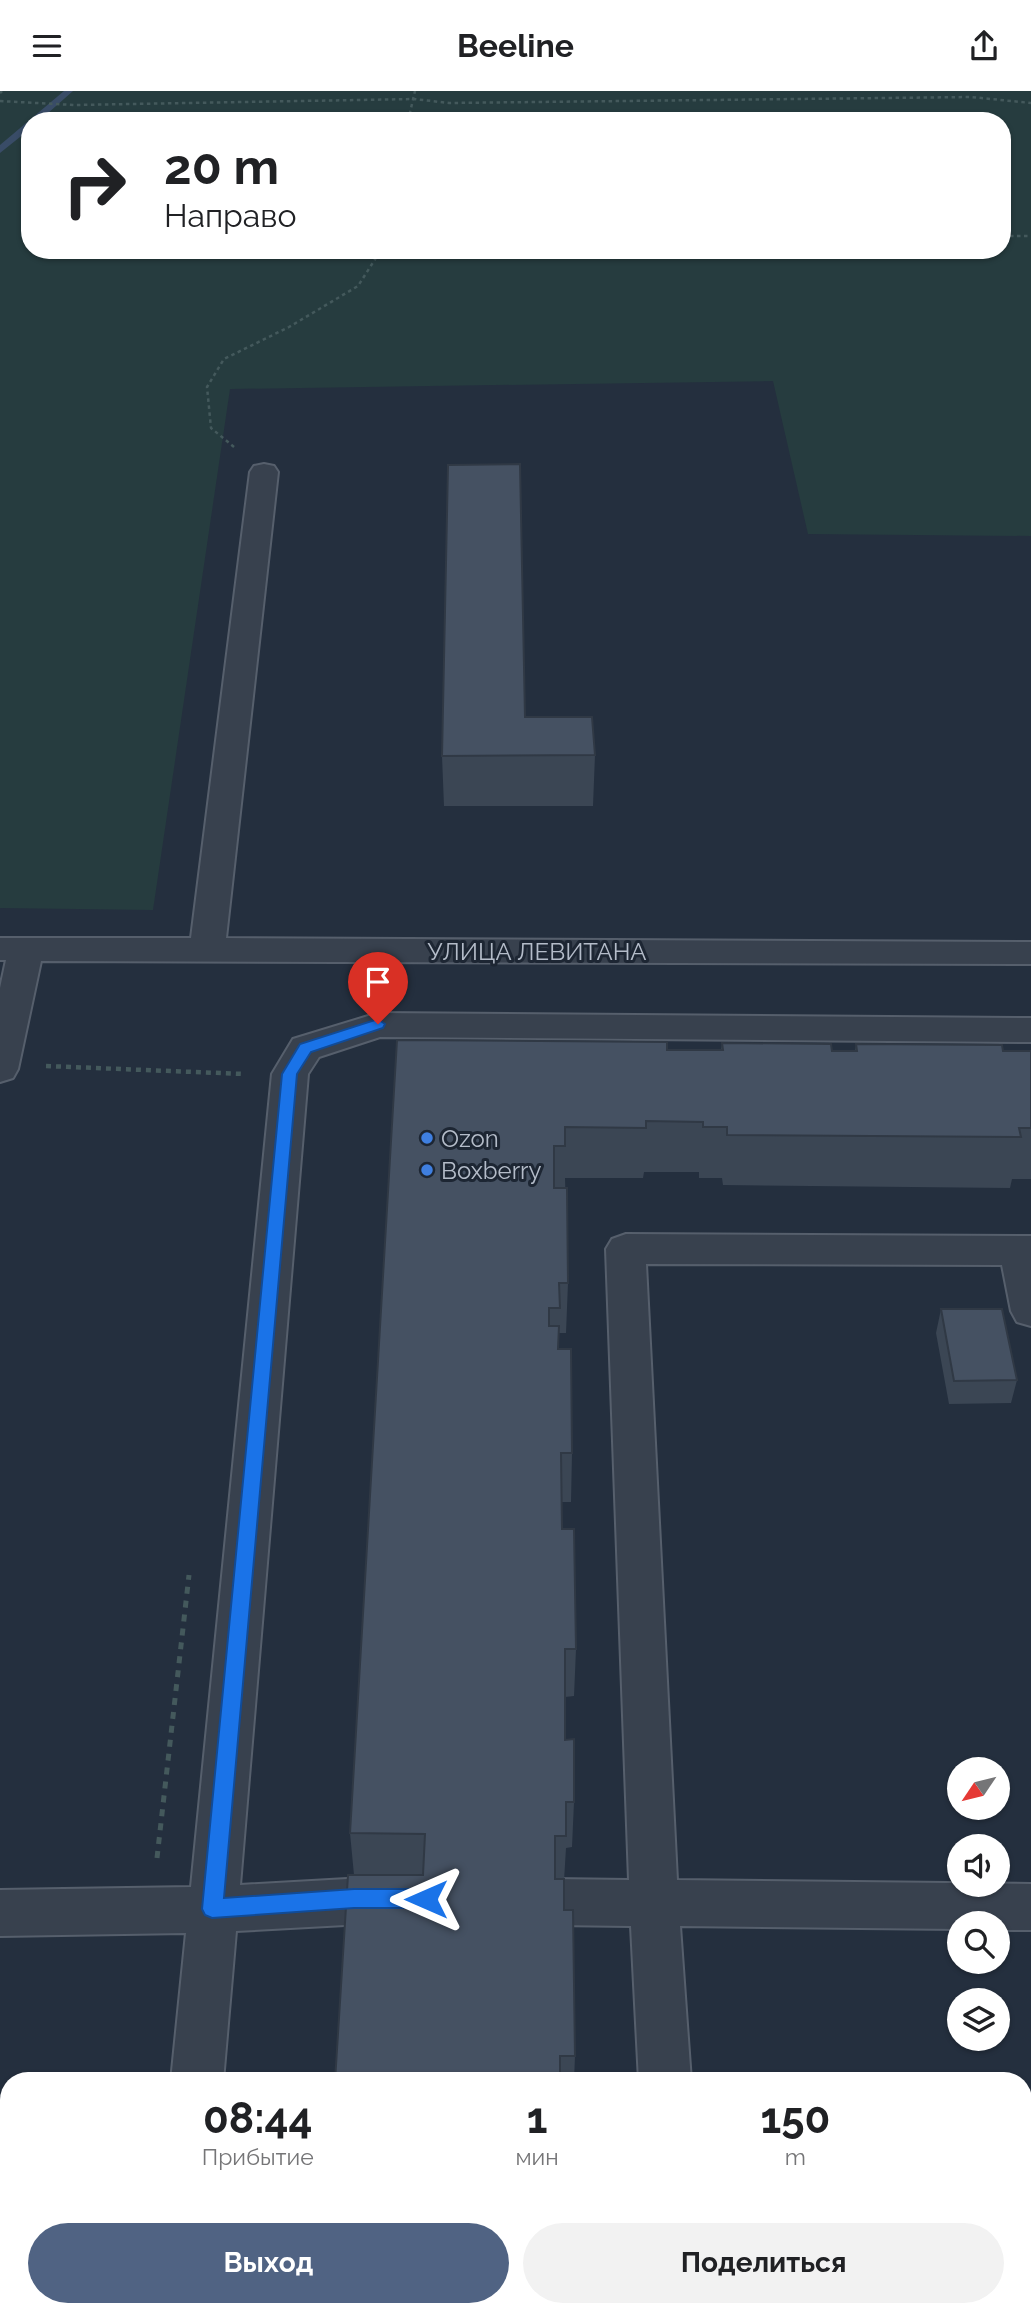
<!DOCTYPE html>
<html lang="ru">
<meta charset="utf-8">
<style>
body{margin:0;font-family:Raleway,sans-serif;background:#f2f2f2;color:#202124;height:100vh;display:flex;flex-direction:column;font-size:26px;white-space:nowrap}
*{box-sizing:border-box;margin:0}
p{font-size:23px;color:#757577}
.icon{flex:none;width:38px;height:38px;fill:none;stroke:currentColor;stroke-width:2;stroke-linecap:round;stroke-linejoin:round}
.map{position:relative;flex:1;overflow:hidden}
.side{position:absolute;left:0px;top:1981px;width:1032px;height:245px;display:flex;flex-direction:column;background:#fff;border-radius:28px 28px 0 0;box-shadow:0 2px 5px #0004}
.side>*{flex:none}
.hud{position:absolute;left:21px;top:21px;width:990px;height:147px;border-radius:28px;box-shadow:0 2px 5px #0004;background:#fff;color:#202124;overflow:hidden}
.needle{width:46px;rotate:235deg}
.controls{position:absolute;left:947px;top:1666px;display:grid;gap:14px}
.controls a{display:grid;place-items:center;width:63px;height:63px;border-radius:50%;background:#fff;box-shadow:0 2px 5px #0004;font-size:35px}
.pin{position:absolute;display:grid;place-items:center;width:60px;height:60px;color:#fff;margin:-72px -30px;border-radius:50% 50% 50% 0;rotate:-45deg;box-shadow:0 0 7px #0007}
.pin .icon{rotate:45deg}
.me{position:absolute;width:77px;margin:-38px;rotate:270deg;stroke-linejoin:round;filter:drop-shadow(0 0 5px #0008)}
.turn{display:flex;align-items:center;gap:24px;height:147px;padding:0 28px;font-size:32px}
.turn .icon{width:91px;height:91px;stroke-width:2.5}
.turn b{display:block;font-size:49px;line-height:60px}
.eta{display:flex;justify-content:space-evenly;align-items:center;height:119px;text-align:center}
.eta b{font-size:42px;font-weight:700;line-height:49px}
.action{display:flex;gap:14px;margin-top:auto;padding:14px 28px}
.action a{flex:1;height:80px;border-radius:42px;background:#506383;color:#fff;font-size:28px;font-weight:700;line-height:80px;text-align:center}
.action a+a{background:#f2f2f2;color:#202124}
header{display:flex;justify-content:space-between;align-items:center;height:91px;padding:0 28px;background:#fff;font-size:32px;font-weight:700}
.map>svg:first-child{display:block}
.green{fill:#263c3f;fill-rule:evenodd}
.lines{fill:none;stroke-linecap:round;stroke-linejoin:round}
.stream{fill:#394c67;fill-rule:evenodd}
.minor-casing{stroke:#565f6c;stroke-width:4}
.path-far2{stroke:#44595c;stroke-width:2.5;stroke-dasharray:3.5 3.5;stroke-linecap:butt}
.path-far1{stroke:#44595c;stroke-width:4.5;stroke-dasharray:5 5;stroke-linecap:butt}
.path{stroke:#44595c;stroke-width:5;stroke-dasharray:7 7;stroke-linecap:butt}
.minor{fill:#38414e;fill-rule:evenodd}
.wall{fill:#3b4654}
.building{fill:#455162;stroke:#303945;stroke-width:2}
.route{fill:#1a73e8;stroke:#114b97;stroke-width:2}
.shop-dot{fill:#3f7fe0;stroke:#1d2633;stroke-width:2.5}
.labels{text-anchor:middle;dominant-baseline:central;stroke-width:6;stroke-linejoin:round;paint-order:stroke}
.street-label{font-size:24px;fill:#b4bcc9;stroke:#1d2633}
.poi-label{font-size:24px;fill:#b4bcc9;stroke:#1d2633;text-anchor:start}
</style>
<header><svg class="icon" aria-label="menu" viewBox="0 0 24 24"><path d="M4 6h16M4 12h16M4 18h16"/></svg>Beeline<svg class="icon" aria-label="share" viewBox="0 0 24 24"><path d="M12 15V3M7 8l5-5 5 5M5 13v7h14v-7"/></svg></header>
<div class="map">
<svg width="1031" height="2226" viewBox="0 0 1031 2226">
<rect width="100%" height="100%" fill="#242f3e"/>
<!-- green -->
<path class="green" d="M0,0H1031V445L808,443L773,290L230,298L153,819L0,817ZM30,30H1003V159H30Z
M1024,2058H1031V2226H948L947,2217H1024Z"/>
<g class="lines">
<!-- stream -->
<path class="stream" d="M64,0H73L39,30H30V38L0,62V54Z"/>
<defs>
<path id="minor" d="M264,373L274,375L278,381L226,847L1031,851V873L41,870L18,978L13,987L0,991V897L6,869H0V847H191L250,381L254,375Z
M378,922L1031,927V951L380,946L319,966L308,983L240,1794L400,1785L417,1792L425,1808L417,1824L400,1831L236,1840L223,1990H171L186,1842L0,1845V1799L191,1796L272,983L293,948Z
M626,1143L1031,1145V1235L1017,1231L1011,1220L1002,1174L646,1173L677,1789L1031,1793V1839H998V1832H959V1838L680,1835L691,1990H639L631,1835L553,1834L536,1827L528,1811L536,1795L553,1788L629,1789L606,1158L612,1148Z
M149,2217H205V2226H149Z
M651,2217H707V2226H651Z"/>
</defs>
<!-- minor casing -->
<use href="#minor" class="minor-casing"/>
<!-- path-far2 -->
<path class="path-far2" d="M0,2L2,0
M0,10L74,14L414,8L449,12L971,6L1031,12
M408,30L415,0
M1003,145H1031
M234,356L211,337L207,296L224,268L289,236L358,195L381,159"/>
<!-- path-far1 -->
<path class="path-far1" d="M46,975L244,983"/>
<!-- path -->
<path class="path" d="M157,1767L189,1484"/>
<!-- minor -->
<use href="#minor" class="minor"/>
</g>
<!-- wall -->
<path class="wall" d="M525,626L595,664L593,715H444L442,665Z
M397,949L667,959H721L722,952L832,960H855L856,953L1003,960H1031V1088H1012L1010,1097L723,1094L722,1087H699V1081H644L643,1087H565L568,1192L566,1242H559V1258L572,1362L571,1411H562V1438L576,1558L574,1605L565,1606V1649L574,1711L572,1756L566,1757L564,1790V1819L575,1965L574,1990H335L354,1784L350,1742Z
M941,1218L1017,1289L1011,1312L949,1313L936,1242Z"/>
<!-- building -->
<path class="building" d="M520,373L525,626H592L595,664L442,665L448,374Z
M397,949L667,951V959H723L722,952L831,953L832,960H857L856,953L1002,954L1003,960H1031V1037H1019L1021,1046L727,1044V1036H703V1031L646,1030V1037L565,1036V1055H554V1097H567L568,1192H559L560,1217H549V1235H559L558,1258H571L572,1362H561L562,1438H574L576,1558H565V1649L574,1648V1711H566V1745H555V1788H564V1819H573L575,1965H560V1990H335L348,1784H423L425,1743L350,1742Z
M941,1218H1002L1017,1289L954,1290Z
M321,2217H580V2226H321Z"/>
<!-- route -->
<path class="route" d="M378,928L385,933L383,937L311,961L297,983L224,1807L354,1798H426L433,1801L436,1808L433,1814L426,1817H354L212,1827L205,1824L202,1818L282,983L300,953Z"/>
<!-- markers -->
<g class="shop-dot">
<circle cx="427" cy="1047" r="7"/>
<circle cx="427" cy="1079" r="7"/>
</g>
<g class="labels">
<!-- street labels -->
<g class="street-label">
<text x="537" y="860">УЛИЦА ЛЕВИТАНА</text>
</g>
<!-- poi labels -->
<g class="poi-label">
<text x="441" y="1047">Ozon</text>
<text x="441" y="1079">Boxberry</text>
</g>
</g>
</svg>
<div class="controls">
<a><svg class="needle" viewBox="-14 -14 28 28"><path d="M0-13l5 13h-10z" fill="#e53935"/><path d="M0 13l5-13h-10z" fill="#757577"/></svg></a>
<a><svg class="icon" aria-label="sound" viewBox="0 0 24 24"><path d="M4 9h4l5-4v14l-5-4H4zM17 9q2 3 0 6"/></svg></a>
<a><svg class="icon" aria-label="search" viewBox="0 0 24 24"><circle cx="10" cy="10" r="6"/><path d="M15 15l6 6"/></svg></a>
<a><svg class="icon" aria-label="layers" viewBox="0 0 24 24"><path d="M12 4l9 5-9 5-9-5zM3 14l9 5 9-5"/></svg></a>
</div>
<div class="pin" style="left:378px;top:933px;background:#d93025"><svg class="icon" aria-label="arrive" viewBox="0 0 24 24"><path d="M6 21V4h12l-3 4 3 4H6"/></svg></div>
<svg class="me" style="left:426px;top:1808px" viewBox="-20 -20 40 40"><path d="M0-17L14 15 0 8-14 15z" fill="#1a73e8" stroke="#fff" stroke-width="4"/></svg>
<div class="hud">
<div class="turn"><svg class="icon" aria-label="right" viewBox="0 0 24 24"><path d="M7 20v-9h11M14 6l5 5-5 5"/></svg><div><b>20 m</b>Направо</div></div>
</div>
<section class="side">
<div class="eta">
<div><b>08:44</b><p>Прибытие</p></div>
<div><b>1</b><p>мин</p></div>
<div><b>150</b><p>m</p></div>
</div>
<div class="action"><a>Выход</a><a>Поделиться</a></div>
</section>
</div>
